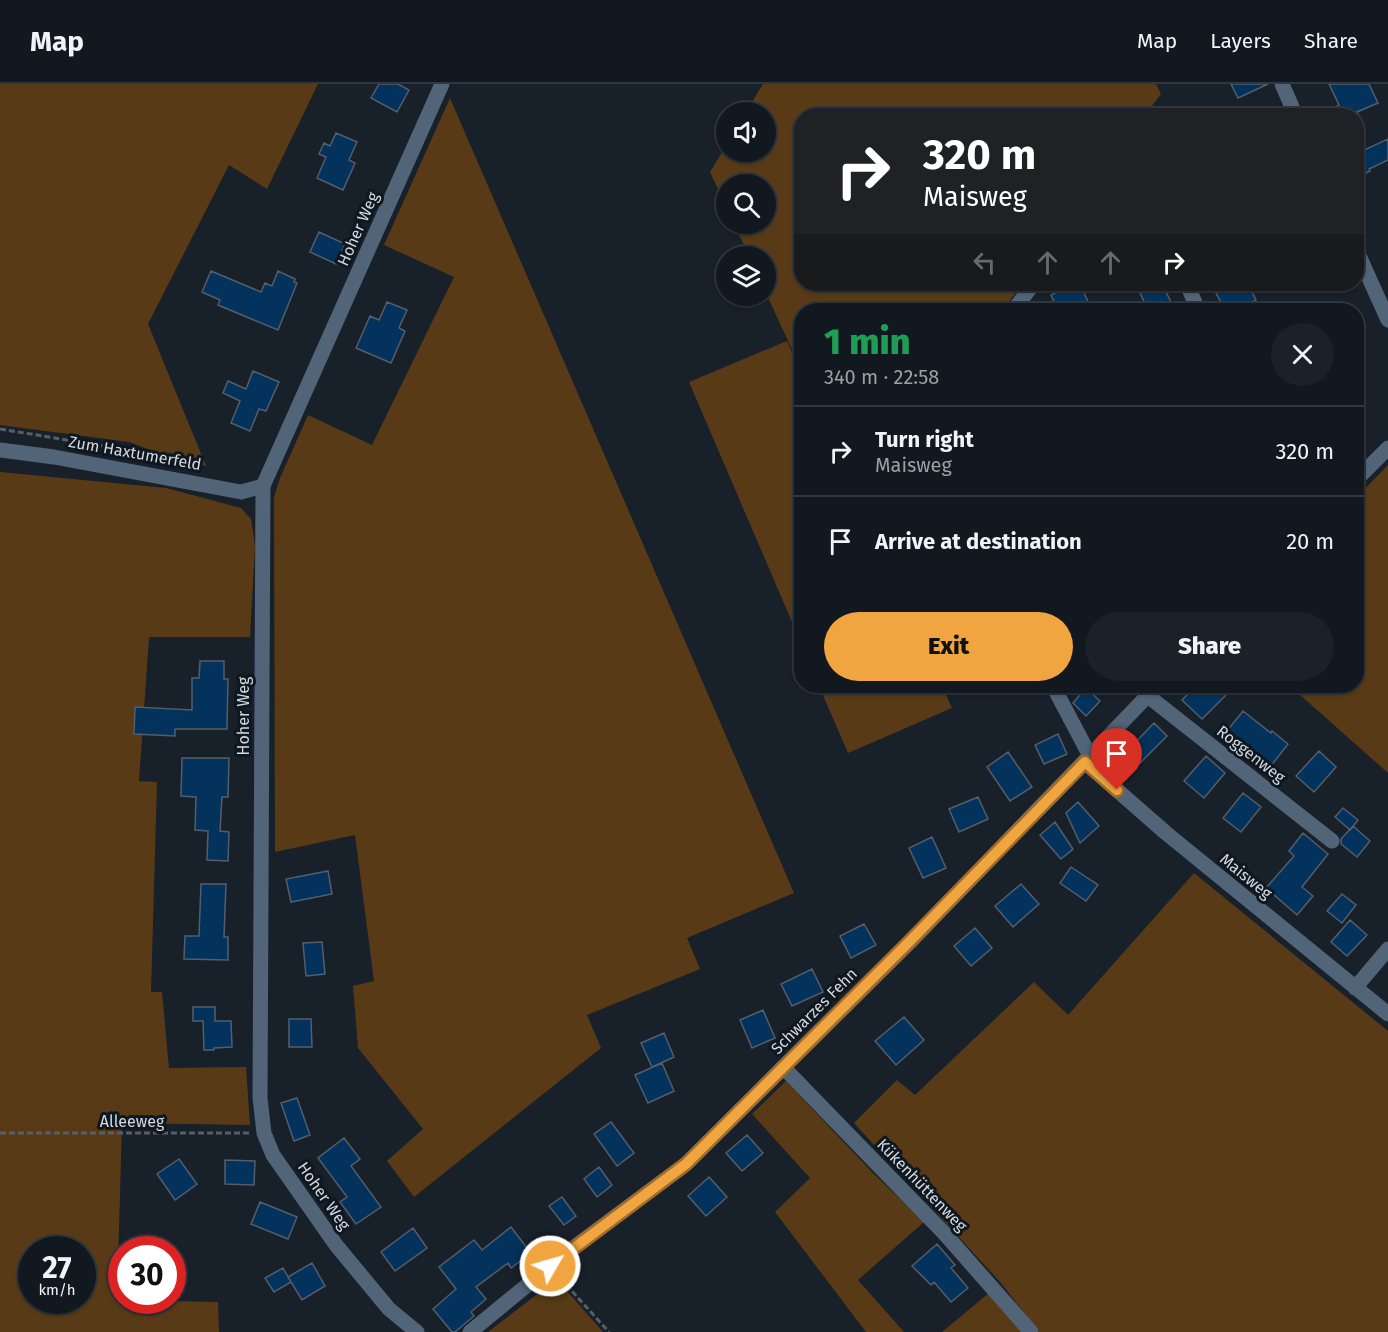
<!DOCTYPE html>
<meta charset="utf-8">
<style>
body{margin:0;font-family:"Fira Sans",sans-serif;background:#1b2129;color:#f1f3f6;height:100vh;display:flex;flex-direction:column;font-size:22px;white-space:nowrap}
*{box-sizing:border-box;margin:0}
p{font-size:20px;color:#9ca0a5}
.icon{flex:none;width:33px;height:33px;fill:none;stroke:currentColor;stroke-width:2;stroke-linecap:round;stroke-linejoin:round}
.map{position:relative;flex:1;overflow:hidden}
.sheet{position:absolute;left:794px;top:219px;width:570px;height:390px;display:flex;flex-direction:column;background:#121820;border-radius:24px;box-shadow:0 2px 4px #0004,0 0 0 2px #31373e}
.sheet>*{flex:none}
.top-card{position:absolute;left:794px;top:24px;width:570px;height:183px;border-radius:24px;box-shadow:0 2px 4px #0004,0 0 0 2px #31373e;background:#202124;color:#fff;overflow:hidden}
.buttons{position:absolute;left:716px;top:18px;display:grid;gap:12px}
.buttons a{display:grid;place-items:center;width:60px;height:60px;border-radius:50%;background:#121820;box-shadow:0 2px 4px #0004,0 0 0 2px #31373e;font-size:30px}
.speed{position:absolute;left:18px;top:1152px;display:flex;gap:12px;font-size:30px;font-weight:700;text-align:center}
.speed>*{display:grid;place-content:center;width:78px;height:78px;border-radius:50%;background:#121820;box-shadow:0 2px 4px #0004,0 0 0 2px #31373e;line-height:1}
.speed small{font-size:15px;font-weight:400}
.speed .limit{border:9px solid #d22;background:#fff;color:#111}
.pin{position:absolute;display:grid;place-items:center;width:51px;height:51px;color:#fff;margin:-62px -26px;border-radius:50% 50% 50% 0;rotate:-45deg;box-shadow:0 0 6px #0007}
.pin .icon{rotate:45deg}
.me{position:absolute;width:66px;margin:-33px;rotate:52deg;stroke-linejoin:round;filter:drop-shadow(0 0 4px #0008)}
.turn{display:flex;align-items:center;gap:21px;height:126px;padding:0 30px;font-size:27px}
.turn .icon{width:78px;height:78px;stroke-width:2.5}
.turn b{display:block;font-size:42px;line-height:51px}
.lanes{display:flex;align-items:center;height:57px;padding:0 30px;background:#0003;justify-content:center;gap:30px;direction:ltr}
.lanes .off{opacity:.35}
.round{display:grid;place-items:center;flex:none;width:63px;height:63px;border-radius:32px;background:#1b2129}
.head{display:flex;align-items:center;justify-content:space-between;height:102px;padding:0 30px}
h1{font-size:36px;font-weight:800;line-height:45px;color:#1e9e55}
.action{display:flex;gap:12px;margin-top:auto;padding:12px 30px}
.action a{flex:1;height:69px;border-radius:36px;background:#f1a540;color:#111;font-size:24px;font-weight:800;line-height:69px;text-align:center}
.action a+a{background:#1b2129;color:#f1f3f6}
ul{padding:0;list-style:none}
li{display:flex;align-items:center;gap:18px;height:90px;padding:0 30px;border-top:2px solid #31373e}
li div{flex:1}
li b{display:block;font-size:22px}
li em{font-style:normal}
header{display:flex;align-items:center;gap:36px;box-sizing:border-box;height:84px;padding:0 30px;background:#121820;border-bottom:2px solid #31373e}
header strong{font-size:28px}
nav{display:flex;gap:33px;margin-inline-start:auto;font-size:21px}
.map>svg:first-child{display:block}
.green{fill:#583b16;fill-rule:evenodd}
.building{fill:#03325c;stroke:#545e6a;stroke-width:1.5}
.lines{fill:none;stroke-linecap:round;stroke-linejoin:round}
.path{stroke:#575e67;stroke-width:3;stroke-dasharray:6 3;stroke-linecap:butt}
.minor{stroke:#516478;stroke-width:15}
.route-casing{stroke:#9d6b2a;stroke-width:15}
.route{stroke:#f1a540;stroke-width:10}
.labels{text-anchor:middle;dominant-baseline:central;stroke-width:6;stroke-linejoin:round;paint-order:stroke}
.street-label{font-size:16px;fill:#d3d9df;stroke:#0f1720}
</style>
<header>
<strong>Map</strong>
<nav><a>Map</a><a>Layers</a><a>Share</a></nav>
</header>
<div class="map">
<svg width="1388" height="1248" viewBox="0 0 1388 1248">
<rect width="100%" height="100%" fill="#18202a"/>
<!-- green -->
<path class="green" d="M0,0H318L267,105L229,81L148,240L206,382L164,371L129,358L0,341Z
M763,0H1156L1161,10L1145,31L801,32V200H1022L1003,226H801V285L765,207V172H749L734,140H765V100H726V122L710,88L726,62V68H765V28H746Z
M450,14L794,809L687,854L700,885L587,931L601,964L414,1113L387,1077L423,1045L358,964L353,902L374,897L355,751L275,768L274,413L280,394L308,331L372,361L454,193L384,161Z
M787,257L801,288V559L689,298Z
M1388,381V689L1290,602H1356V414Z
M0,388L166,404L241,424L251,435L255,462L250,553H149L139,697L157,698L151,908H162L169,984L246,983L250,1041L122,1039L117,1216L218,1218L219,1248H0ZM32,1166H82V1216H32Z
M819,602H942L952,624L848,669Z
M1194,789L1388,947V1248H1039L1001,1199L854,1039L897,996L915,1011L1034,898L1068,931Z
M786,997L872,1088L924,1138L858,1196L904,1248H866L775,1128L810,1094L752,1030Z
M553,1198L560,1199L603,1248H488Z
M989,1209L1023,1248H942Z"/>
<!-- building -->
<path class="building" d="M379,0H398L409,6L397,28L371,14Z
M1231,0H1268L1238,14Z
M1329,0H1369L1378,19L1357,28L1359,32H1316L1339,21Z
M336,49L357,58L349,76L355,79L343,106L317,94L326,73L319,70L324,59L330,62Z
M1388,55V76L1369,85L1370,87L1356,94V60L1360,68Z
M319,148L345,160L336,180L310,168Z
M211,187L261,208L265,199L272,202L278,187L295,195L294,198L297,199L278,246L218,221L220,216L202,208Z
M1074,200H1080L1090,222L1080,226H1058L1051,211Z
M1162,200L1175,226H1148L1140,209Z
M1236,200H1248L1256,216L1234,226H1225L1216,209Z
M387,218L407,226L399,244L405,247L391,279L356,264L370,232L379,236Z
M253,287L279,298L266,327L259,325L250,347L231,339L240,317L223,309L228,297L246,305Z
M200,577H224V595H228L227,645H175V652L134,650L135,623L192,626V594H199Z
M1196,602H1221L1228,609L1202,635L1182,616Z
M1086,604L1100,617L1086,632L1073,619Z
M1243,627L1271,649L1272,647L1288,660L1267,687L1223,652Z
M1154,639L1167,652L1140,679L1127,667Z
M1058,650L1067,670L1044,680L1035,661Z
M1319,667L1336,683L1314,708L1296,692Z
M1008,668L1032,703L1010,717L987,683Z
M1206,672L1225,689L1204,714L1184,697Z
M182,674H229L228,713H222L220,747L229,748L228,777L207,776L208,747L195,746L196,713L181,712Z
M1243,709L1261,723L1241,748L1223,734Z
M978,713L988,735L959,748L949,725Z
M1078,718L1099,742L1080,759L1066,729Z
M1343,724L1358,736L1350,746L1335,733Z
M1055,738L1073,765L1061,775L1040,751Z
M1353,742L1370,757L1357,773L1341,760V755Z
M1303,749L1328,770L1302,803L1313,812L1297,831L1266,804L1294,772L1289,767Z
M932,753L946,784L923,794L909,764Z
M1071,783L1098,801L1086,817L1060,799Z
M328,787L332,810L291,818L286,795Z
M201,800H226L224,853H228V876L184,875L185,852H199Z
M1021,800L1039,820L1013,843L995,822Z
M1342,810L1356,821L1342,839L1327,827Z
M1350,836L1367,851L1347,872L1331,858Z
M864,840L876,861L851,874L840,852Z
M975,844L992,864L971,882L954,862Z
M322,858L325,890L306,892L303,859Z
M812,885L823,908L792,922L781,900Z
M193,923H215V937H231L232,963L214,964V966H204L203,937H193Z
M763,926L775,954L752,964L740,936Z
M904,933L924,956L896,981L875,957Z
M289,935H311L312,963H289Z
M664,949L674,973L652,983L641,959Z
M662,979L674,1007L648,1019L635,991Z
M297,1014L310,1051L294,1057L281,1019Z
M611,1038L634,1069L617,1082L594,1050Z
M747,1051L763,1069L742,1087L726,1069Z
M344,1054L360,1075L351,1082L381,1123L356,1140L340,1118L347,1113L318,1074Z
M179,1075L197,1100L175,1116L157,1090Z
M225,1076L255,1077L254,1101L225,1100Z
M599,1083L612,1101L597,1113L584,1095Z
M709,1093L727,1113L706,1132L688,1112Z
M562,1113L576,1132L564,1141L549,1122Z
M260,1118L297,1133L288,1155L251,1140Z
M511,1143L531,1169L511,1184L508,1179L476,1203L486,1215L471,1228L474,1232L455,1248H452L433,1225L456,1205L439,1183L474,1156L482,1166Z
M413,1144L427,1164L395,1187L381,1168Z
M937,1160L955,1181L951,1184L968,1204L951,1218L934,1198L931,1201L912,1182Z
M312,1179L325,1202L302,1216L288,1193Z
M283,1184L291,1198L274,1208L265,1194Z"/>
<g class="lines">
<!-- path -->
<path class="path" d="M0,345L140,368L156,376
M0,1049H250
M560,1194L609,1248"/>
<!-- minor -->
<path class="minor" d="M1282,0L1296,32
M1356,165L1388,236
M1187,200L1198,226
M1014,226L1033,200
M0,366L54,373L241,408L263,402
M1356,396L1388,364
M1053,602L1090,672
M1148,612L1332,757
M1085,678L1166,749L1388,930
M1355,904L1388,865
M783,983L944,1149L1031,1248
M417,1248L389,1225L336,1161L273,1071L264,1049L260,1014L263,402L442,0
M470,1248L569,1167L686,1080L910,858L1157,602"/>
</g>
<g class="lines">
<defs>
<path id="route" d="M550,1182L686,1080L909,858L1085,678L1117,706"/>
</defs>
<!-- route casing -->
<use href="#route" class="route-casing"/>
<!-- route -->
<use href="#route" class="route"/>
</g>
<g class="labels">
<!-- street labels -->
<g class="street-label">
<text transform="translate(358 145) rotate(-66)">Hoher Weg</text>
<text transform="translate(135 369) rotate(10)">Zum Haxtumerfeld</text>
<text transform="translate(243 632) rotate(-90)">Hoher Weg</text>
<text transform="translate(1251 670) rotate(38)">Roggenweg</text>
<text transform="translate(1246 792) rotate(39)">Maisweg</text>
<text transform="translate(814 927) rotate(-45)">Schwarzes Fehn</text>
<text x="132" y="1037">Alleeweg</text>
<text transform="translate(922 1101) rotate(46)">Kükenhüttenweg</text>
<text transform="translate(324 1112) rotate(55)">Hoher Weg</text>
</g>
</g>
</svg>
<div class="buttons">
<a><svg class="icon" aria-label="sound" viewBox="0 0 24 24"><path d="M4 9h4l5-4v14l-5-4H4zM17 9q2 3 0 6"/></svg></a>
<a><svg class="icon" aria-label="search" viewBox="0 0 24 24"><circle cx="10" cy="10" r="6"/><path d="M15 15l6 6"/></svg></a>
<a><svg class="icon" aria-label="layers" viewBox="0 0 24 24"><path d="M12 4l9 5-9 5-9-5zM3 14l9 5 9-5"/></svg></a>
</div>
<div class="speed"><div>27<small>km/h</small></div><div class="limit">30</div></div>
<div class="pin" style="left:1117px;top:706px;background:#d93025"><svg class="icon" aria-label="arrive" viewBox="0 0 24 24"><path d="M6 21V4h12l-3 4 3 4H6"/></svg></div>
<svg class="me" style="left:550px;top:1182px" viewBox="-20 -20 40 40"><circle r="17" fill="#f1a540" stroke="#fff" stroke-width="3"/><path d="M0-11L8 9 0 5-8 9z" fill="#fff"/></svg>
<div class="top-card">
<div class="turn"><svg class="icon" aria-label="right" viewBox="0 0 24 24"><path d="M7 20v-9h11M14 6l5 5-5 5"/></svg><div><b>320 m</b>Maisweg</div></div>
<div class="lanes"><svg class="icon off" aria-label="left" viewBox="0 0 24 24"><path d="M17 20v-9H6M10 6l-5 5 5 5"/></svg><svg class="icon off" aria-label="ahead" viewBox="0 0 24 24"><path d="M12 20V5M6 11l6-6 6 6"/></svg><svg class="icon off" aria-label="ahead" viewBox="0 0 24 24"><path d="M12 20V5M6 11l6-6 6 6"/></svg><svg class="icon" aria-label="right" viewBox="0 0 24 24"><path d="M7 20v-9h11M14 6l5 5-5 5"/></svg></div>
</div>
<section class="sheet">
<div class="head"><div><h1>1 min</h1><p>340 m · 22:58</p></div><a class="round"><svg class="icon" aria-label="close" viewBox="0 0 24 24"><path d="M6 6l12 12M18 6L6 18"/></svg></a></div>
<ul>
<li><svg class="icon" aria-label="right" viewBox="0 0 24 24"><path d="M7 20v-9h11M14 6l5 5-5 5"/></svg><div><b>Turn right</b><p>Maisweg</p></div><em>320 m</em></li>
<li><svg class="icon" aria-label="arrive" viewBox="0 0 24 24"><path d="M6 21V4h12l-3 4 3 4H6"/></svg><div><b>Arrive at destination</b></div><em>20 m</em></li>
</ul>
<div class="action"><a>Exit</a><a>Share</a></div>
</section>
</div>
